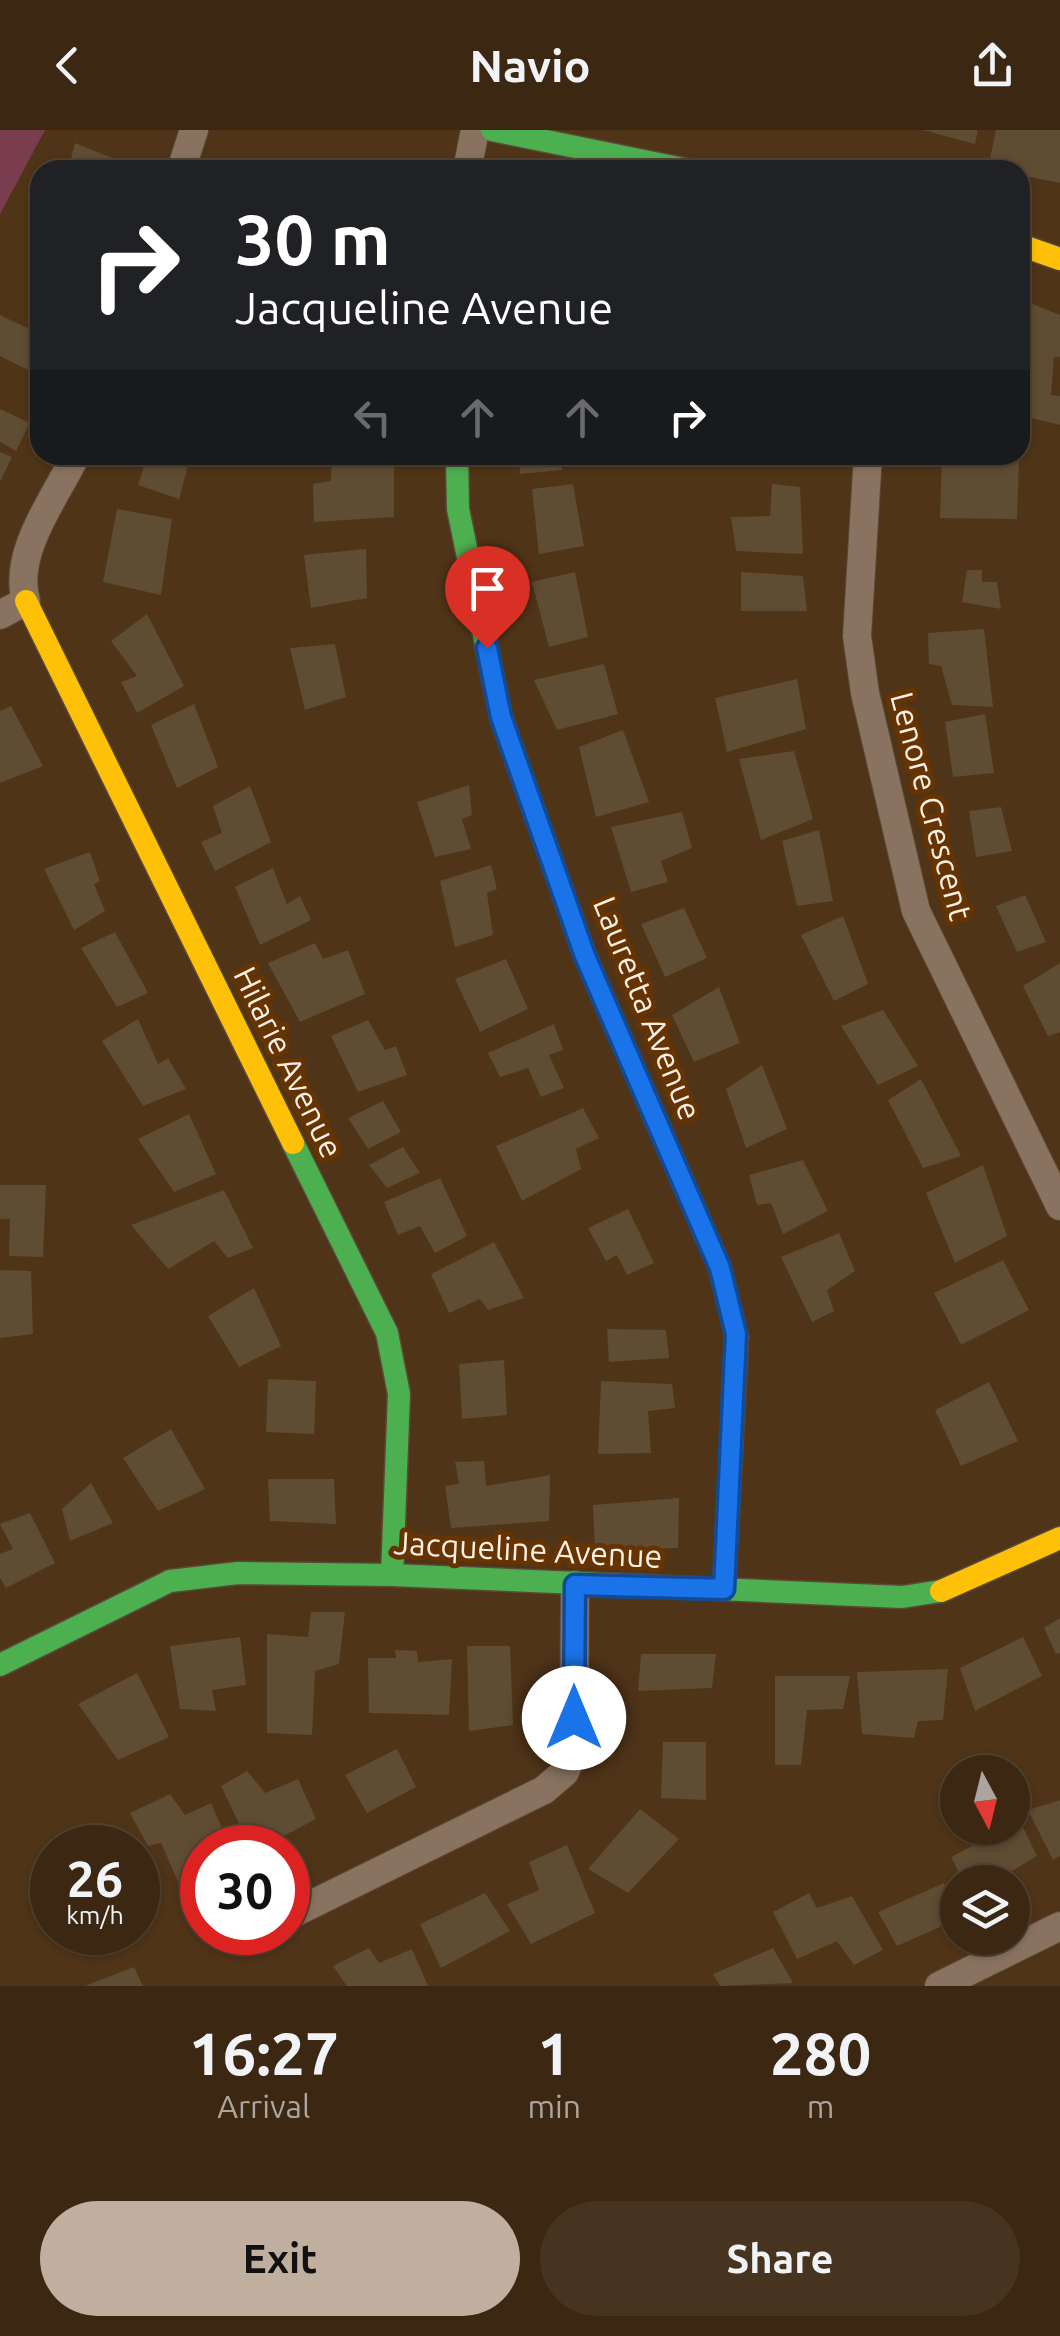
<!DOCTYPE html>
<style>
body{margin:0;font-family:Ubuntu,sans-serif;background:#463320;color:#f1f3f6;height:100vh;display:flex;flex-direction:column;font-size:38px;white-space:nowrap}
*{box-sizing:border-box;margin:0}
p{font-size:32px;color:#aca59f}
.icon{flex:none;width:55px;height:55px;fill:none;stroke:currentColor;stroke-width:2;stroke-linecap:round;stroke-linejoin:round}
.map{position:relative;height:1856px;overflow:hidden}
.details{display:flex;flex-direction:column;background:#3b2712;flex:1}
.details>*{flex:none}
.top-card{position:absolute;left:30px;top:30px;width:1000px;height:305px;border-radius:30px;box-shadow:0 2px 8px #0004,0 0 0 2px #544432;background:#202124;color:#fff;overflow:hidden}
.needle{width:65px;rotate:173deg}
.buttons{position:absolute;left:940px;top:1625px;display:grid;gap:20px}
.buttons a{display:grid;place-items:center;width:90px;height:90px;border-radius:50%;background:#3b2712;box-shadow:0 2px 8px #0004,0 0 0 2px #544432;font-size:50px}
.speed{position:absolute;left:30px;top:1695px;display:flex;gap:20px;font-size:50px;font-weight:700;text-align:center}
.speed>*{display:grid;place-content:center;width:130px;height:130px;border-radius:50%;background:#3b2712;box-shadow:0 2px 8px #0004,0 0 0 2px #544432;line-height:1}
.speed small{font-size:25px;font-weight:400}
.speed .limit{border:15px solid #d22;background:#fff;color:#111}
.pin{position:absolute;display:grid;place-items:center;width:85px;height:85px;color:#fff;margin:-102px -42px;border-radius:50% 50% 50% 0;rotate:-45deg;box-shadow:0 0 10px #0007}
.pin .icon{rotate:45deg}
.me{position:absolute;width:110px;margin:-55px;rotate:0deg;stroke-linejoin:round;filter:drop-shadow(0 0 8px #0008)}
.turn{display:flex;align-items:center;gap:35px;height:210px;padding:0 40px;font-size:45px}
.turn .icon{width:130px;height:130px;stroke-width:2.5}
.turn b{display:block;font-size:70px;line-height:85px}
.lanes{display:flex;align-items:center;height:95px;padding:0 40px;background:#0003;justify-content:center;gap:50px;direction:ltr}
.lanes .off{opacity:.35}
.eta{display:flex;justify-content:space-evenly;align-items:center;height:170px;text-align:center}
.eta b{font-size:60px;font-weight:700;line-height:70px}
.cta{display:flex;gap:20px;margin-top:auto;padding:20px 40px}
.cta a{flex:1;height:115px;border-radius:60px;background:#c0ae9f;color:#111;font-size:40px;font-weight:700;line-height:115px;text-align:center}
.cta a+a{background:#463320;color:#f1f3f6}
header{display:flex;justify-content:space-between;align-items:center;height:130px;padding:0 40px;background:#3b2712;font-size:45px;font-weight:700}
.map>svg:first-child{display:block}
.green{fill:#793d4f}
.building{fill:#5e4c33}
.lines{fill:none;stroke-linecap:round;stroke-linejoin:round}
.street-casing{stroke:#5b4938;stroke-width:30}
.fast-casing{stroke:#5b4938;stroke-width:25}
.slow-casing{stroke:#5b4938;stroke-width:25}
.jam-casing{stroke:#5b4938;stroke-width:25}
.street{stroke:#897360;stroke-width:28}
.fast{stroke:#4caf50;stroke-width:22}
.slow{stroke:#ffc107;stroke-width:22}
.jam{stroke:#c62828;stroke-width:22}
.route-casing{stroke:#114b97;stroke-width:25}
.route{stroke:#1a73e8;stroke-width:18}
.labels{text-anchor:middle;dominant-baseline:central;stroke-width:10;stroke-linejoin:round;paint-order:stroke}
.street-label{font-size:32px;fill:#fdf0e7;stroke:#653402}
</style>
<header><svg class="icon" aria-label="back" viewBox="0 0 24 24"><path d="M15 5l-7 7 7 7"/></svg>Navio<svg class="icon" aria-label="share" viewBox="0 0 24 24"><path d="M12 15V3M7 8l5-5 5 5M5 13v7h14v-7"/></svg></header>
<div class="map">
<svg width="1060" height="1856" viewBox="0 0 1060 1856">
<rect width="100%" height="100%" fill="#4f3418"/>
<!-- green -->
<path class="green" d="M0,0H45L0,84Z"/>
<!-- building -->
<path class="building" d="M923,0H978L975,14Z
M996,0H1060V53L1020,45V40L988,38Z
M75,13L117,30L115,40H68Z
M301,29L353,38V40H298Z
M1020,169L1060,185V227H1054L1051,265L1060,266V295L1020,285Z
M0,185L40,204V246L0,226Z
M0,279L30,293L16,321L0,312Z
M0,322L12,327L0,352Z
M148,325H191L179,369L138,355Z
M332,325H394V387L314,392L313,354L331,351Z
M519,325H561L562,340L520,344Z
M942,325L1019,330L1017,389L940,388Z
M573,354L584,416L539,424L532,359Z
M772,354L800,357L803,424L736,421L731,387L770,386Z
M117,379L172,389L161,465L103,452Z
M366,419L367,468L311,478L304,425Z
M967,440H982V452H997L1001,479L962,472Z
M575,442L588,507L549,517L532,452Z
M741,442L803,446L807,481H741Z
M147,484L184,556L137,583L121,552L137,546L111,511Z
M984,499L993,577L952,575L941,536L929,534L928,503Z
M335,514L346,567L305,580L290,518Z
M604,534L618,584L557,600L534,550Z
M797,549L806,599L727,622L715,568Z
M194,574L218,637L177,658L151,595Z
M11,576L43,636L0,653V581Z
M985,584L994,643L953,647L945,592Z
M623,600L649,672L596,687L579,617Z
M794,621L813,689L761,710L739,629Z
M469,655L472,685L462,689L471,719L435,727L417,672Z
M250,656L271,712L215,741L201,712L222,703L213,676Z
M1001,677L1012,721L976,727L969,681Z
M682,682L692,718L661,731L668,752L631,762L611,697Z
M819,700L833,771L797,776L782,711Z
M90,722L100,751L94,754L105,781L74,800L44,739Z
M491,735L497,759L487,763L493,805L455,817L440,751Z
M273,738L287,774L300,766L311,790L260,815L235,757Z
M1025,765L1046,812L1017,822L996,776Z
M684,778L707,828L665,847L641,794Z
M843,786L868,854L834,871L801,805Z
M115,802L148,863L117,877L81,818Z
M315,813L323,829L348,820L365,864L300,892L268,833Z
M506,829L528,879L480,902L455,849Z
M1060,833V902L1048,906L1023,856Z
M719,857L740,913L694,932L672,885Z
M883,880L918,936L878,955L841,896Z
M138,889L158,934L168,928L186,959L143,976L102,911Z
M368,890L385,920L396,916L407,945L358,962L331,906Z
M554,894L563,920L549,925L564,958L541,967L528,938L500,947L488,923Z
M762,935L787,999L746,1018L726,959Z
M921,949L961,1026L923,1038L888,970Z
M383,971L401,1002L368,1019L348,988Z
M583,978L599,1008L576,1019L581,1039L522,1071L496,1016Z
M189,984L216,1044L174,1062L138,1009Z
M403,1017L420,1043L387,1058L369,1035Z
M803,1030L828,1081L783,1104L771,1073L757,1075L749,1045Z
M983,1035L1007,1106L955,1133L926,1063Z
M440,1048L467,1106L435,1123L420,1096L398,1105L384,1072Z
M0,1055H46L43,1127L9,1126L10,1089H0Z
M224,1060L253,1118L228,1128L214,1111L168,1139L131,1095Z
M628,1079L654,1133L627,1145L617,1125L606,1131L588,1098Z
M839,1103L855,1141L827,1160L834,1181L812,1192L781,1127Z
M494,1112L524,1168L488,1180L480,1169L449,1183L431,1144Z
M1003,1130L1029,1180L961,1215L934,1163Z
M0,1140L31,1141L33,1204L0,1208Z
M254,1158L281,1216L239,1237L208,1186Z
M607,1199L666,1200L669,1228L609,1232Z
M504,1230L507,1285L462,1289L459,1234Z
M268,1249L316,1251L314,1304L266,1302Z
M601,1251L672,1254L675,1278L648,1281L651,1323L598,1324Z
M989,1252L1018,1311L961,1336L935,1280Z
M171,1299L205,1359L158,1381L123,1328Z
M484,1331L486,1356L550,1345L549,1391L451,1398L445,1356L459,1354L455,1332Z
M268,1349H334L336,1394L270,1391Z
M91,1353L113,1393L70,1411L62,1379Z
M679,1368L678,1418L595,1421L593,1375Z
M30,1383L55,1433L6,1458L0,1448V1424L13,1419L0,1394Z
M311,1482H345L339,1534L315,1541L312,1605L267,1603V1504L308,1507Z
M1060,1488V1523L1056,1524L1044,1498Z
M240,1507L246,1555L212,1560L216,1581L180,1579L170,1516Z
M1023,1507L1042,1546L975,1581L960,1538Z
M467,1516H510L513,1595L469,1601Z
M395,1520L417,1521L418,1532L452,1529L449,1585L369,1583L368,1528H396Z
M641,1524H716L712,1558L638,1561Z
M948,1539L943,1590L918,1591L914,1608L862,1604L857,1542Z
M137,1543L169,1607L118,1630L78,1574Z
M775,1546H850L843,1579L807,1580L801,1635H775Z
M663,1612H706V1670L661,1668Z
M397,1619L416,1657L367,1683L345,1645Z
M247,1641L265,1663L298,1649L316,1689L280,1708L282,1718H251L221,1656Z
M170,1664L185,1685L211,1673L231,1718H202V1747L180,1756L161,1713L148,1716L130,1683Z
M1060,1670V1726L1053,1730L1028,1680Z
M640,1679L679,1709L628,1763L588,1739Z
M1020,1691L1037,1726L993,1752H964L951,1727Z
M567,1715L595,1783L531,1814L507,1774L539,1760L529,1732Z
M944,1753L958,1789L897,1816L878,1782Z
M485,1763L510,1801L441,1838L420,1794Z
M809,1763L817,1778L852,1766L883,1820L854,1835L837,1811L797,1829L773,1782Z
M94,1802H128L125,1813Z
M369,1818L379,1833L412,1819L428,1856H347L333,1836Z
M773,1818L793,1853L720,1856L713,1844Z
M134,1837L143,1856H85Z"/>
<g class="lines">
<defs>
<path id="street" d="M181,40L194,0
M467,40L475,0
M868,325L857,506L865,563L916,781L1060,1076
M0,485L26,471C12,423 55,368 76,325
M288,1786L544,1660L565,1642L574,1621L575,1455
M244,1807L253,1802
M939,1856L1060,1796"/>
<path id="fast" d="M492,0L688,40
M457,325L458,379L501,587L585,826L720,1138L737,1208
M293,1013L387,1203L399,1264L392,1445
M0,1535L170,1451L238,1443L392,1445L902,1467L941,1461"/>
<path id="slow" d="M1020,115L1060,129
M26,471L293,1013
M941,1461L1060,1408"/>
<path id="jam" d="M724,1459L737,1208"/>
</defs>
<!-- street casing -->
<use href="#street" class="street-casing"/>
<!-- fast casing -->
<use href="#fast" class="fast-casing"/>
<!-- slow casing -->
<use href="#slow" class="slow-casing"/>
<!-- jam casing -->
<use href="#jam" class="jam-casing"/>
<!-- street -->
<use href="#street" class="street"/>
<!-- fast -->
<use href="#fast" class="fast"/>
<!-- slow -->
<use href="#slow" class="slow"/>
<!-- jam -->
<use href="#jam" class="jam"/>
</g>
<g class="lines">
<defs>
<path id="route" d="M487,518L501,587L585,826L720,1138L736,1204L724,1459L575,1455L574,1588"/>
</defs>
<!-- route casing -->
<use href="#route" class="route-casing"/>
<!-- route -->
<use href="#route" class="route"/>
</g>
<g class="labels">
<!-- street labels -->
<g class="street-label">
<text transform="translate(932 676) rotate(75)">Lenore Crescent</text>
<text transform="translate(648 878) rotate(68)">Lauretta Avenue</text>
<text transform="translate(289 932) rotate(64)">Hilarie Avenue</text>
<text transform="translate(528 1419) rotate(3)">Jacqueline Avenue</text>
</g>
</g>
</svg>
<div class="buttons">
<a><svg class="needle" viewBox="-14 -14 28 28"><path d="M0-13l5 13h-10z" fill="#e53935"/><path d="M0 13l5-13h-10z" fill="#aca59f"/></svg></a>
<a><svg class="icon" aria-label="layers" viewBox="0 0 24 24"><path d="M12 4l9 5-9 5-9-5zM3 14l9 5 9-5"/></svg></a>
</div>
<div class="speed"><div>26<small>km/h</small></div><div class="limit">30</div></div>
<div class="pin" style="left:487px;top:518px;background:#d93025"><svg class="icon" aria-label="arrive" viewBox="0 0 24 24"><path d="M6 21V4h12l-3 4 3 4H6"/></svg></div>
<svg class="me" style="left:574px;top:1588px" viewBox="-20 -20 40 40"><circle r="19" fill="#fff"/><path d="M0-13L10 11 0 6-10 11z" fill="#1a73e8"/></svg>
<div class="top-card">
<div class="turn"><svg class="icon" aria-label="right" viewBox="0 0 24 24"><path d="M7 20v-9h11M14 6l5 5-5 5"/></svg><div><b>30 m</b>Jacqueline Avenue</div></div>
<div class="lanes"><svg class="icon off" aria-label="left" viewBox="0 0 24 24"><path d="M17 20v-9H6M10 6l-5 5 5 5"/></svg><svg class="icon off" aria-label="ahead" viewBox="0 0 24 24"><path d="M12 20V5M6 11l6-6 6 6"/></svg><svg class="icon off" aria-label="ahead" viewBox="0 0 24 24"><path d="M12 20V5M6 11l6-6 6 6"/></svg><svg class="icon" aria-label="right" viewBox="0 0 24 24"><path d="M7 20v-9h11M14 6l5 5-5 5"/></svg></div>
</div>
</div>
<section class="details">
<div class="eta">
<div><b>16:27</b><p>Arrival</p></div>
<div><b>1</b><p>min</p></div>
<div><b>280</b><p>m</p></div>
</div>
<div class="cta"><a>Exit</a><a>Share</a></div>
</section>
